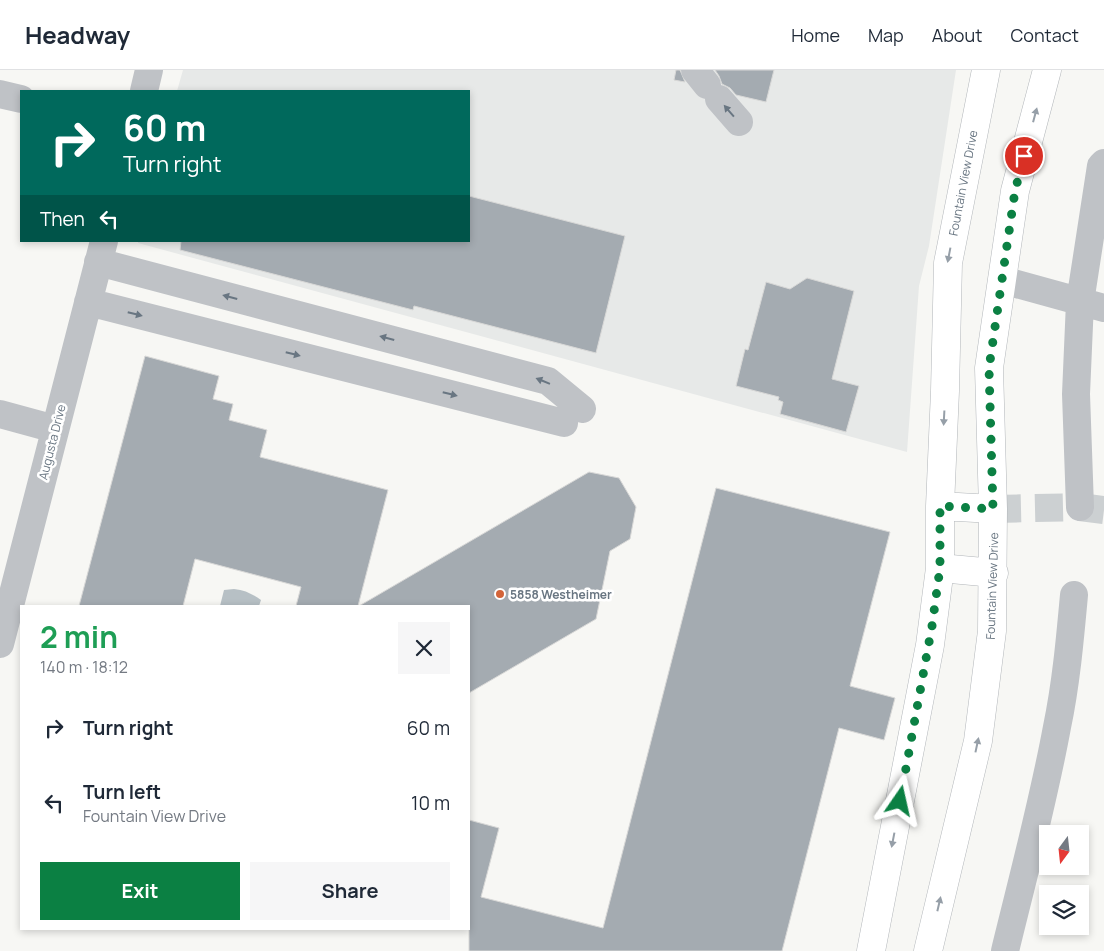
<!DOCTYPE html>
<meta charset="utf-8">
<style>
body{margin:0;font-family:Manrope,sans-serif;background:#f6f6f7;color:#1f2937;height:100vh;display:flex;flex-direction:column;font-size:19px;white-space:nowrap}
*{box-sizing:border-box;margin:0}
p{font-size:16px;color:#747a83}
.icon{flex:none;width:28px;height:28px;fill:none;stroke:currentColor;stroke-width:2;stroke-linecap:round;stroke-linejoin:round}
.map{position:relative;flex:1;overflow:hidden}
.details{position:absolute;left:20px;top:535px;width:450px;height:325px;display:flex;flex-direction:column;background:#fff;border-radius:0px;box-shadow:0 2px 8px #0003}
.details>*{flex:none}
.hud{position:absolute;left:20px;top:20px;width:450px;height:152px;border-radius:0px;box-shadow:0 2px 8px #0003;background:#00695c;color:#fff;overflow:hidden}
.needle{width:32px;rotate:195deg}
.tools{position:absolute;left:1039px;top:755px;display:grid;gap:10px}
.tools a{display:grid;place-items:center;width:50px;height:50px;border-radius:0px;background:#fff;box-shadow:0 2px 8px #0003;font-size:25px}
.pin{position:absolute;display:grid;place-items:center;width:42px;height:42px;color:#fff;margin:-21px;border:2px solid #fff;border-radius:50%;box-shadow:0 1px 5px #0007}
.me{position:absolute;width:55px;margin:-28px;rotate:11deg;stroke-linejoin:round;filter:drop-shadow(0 0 4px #0008)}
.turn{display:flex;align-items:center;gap:18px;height:105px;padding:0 20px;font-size:22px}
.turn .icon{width:65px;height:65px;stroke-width:2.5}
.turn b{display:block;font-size:35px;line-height:42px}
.then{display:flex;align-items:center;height:48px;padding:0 20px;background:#0003;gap:10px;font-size:19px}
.round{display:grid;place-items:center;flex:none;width:52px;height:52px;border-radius:0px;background:#f6f6f7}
.head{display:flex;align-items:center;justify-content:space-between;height:85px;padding:0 20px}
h1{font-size:30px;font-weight:700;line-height:38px;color:#1e9e55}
.button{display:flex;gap:10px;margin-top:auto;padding:10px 20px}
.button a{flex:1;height:58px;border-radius:0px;background:#0b8043;color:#fff;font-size:20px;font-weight:700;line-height:58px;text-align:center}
.button a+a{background:#f6f6f7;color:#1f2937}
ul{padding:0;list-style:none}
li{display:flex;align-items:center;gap:15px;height:75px;padding:0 20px}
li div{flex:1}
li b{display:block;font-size:19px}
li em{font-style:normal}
header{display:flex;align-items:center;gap:30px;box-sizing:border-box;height:70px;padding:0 25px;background:#fff;border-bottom:1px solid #e0e1e3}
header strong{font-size:24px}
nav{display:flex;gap:28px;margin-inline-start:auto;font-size:18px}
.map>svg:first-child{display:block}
.built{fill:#e7e9e8}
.water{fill:#b7c0c5}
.building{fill:#a4abb1;stroke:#d8d8d7}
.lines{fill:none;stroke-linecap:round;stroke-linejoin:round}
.minor-tunnel{stroke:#ccd0d2;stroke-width:28;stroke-dasharray:28 14;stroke-linecap:butt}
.major-casing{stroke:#b2b6ba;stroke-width:29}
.minor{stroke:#bfc2c6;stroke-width:28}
.major{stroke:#fff;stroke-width:28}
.oneway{fill:#697682}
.oneway2{fill:#969fa8}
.route{stroke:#0b8043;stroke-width:9;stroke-dasharray:0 16.2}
.poi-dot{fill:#d36439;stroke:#fff;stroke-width:2}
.labels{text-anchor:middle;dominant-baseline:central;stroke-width:5;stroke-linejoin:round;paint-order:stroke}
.street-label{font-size:12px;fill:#697682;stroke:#fff}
.poi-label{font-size:12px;font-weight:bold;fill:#697682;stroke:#fff;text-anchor:start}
</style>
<header>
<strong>Headway</strong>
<nav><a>Home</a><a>Map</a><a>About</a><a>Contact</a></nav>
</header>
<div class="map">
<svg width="1104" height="881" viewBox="0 0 1104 881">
<rect width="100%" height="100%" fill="#f7f7f4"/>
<!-- built -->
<path class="built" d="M183,0H956L929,176L919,216L907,382L138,173V171H469V21H177Z"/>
<!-- water -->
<path class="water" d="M234,519C245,520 252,524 261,530L259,536H220L224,520Z"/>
<!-- building -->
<path class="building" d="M676,0H680L685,12L674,10Z
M715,0H774L766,32L736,25L730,18L722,14L719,6Z
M469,126L625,166L596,283L414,236L413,240L180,180L181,171H469Z
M807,208L854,221L832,309L859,316L846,362L780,344L783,332L778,330L779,327L736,316L745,279L748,280L766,212L790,219Z
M145,286L219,306L213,329L233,334L229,350L267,360L260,387L388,420L358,536H296L301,517L195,489L183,536H79Z
M589,402L619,408L636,437L630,469L610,481L596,549L469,623V536H359Z
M716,418L890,462L850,616L895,628L884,670L839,658L782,881H469V750L499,758L481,827L603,858Z"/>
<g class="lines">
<!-- minor-tunnel -->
<path class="minor-tunnel" d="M993,439L1080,437L1104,440"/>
<defs>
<path id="major" d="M940,436L993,439
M940,498L994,503
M871,881L930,575L940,498V436L945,321L948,193L986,0
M928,881L978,671L992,561L993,439L989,298L1015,121L1047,0"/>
</defs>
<!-- major casing -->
<use href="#major" class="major-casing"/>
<!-- minor -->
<path class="minor" d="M695,0L707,15
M144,21L149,0
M0,24L21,29
M719,29L739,52
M98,192L548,311L582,339
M1002,210L1104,238
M88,232L564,353
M0,344L55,359
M1080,437L1076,324L1080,232L1101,96L1104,93
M0,574L104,171
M1005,881C1023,807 1043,733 1057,657C1066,614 1070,569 1074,525"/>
<!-- major -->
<use href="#major" class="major"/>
</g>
<!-- one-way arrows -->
<defs><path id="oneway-solid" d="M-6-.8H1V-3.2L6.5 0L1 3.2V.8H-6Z" transform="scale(1.25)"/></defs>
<g class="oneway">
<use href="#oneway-solid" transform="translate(729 41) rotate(-131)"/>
<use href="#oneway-solid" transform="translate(230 227) rotate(-165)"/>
<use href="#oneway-solid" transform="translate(135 244) rotate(14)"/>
<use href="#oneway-solid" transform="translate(387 268) rotate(-165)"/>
<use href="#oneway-solid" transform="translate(293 284) rotate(14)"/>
<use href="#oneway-solid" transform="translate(543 311) rotate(-158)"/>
<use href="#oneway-solid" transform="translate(450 324) rotate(14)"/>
</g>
<g class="oneway2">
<use href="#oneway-solid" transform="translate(1035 45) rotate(-75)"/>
<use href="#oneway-solid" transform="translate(949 185) rotate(101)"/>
<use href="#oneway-solid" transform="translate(944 348) rotate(93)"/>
<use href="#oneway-solid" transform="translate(977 675) rotate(-78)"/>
<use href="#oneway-solid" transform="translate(893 770) rotate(101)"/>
<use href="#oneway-solid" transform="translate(939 834) rotate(-77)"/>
</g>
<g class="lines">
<!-- route -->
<path class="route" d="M900,731L932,556L940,498V436L993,439L989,298L1015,121L1024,86"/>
</g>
<!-- markers -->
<circle class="poi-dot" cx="500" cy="524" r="5"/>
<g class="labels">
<!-- street labels -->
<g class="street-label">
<text transform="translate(963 113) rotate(-79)">Fountain View Drive</text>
<text transform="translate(52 372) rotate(-76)">Augusta Drive</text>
<text transform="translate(992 516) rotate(-88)">Fountain View Drive</text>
</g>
<!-- poi labels -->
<g class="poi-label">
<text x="510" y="524">5858 Westheimer</text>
</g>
</g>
</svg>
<div class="tools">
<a><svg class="needle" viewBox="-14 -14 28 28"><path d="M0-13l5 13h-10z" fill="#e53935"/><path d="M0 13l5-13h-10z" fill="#747a83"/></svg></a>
<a><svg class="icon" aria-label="layers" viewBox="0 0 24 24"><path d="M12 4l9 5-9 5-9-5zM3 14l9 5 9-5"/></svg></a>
</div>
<div class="pin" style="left:1024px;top:86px;background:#d93025"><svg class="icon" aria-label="arrive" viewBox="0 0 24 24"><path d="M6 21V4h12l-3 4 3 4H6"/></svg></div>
<svg class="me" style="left:900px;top:731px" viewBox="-20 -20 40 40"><path d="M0-17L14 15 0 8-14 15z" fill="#0b8043" stroke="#fff" stroke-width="4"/></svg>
<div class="hud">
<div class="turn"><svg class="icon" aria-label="right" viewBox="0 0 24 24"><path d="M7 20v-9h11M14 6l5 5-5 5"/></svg><div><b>60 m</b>Turn right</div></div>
<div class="then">Then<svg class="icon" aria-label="left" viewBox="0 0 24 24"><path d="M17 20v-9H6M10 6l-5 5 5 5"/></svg></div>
</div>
<section class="details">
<div class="head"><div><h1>2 min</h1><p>140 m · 18:12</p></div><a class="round"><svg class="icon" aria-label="close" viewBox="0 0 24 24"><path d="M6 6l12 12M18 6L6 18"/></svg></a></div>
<ul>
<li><svg class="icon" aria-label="right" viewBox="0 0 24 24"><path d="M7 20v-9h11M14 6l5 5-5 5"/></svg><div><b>Turn right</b></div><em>60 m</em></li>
<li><svg class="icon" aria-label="left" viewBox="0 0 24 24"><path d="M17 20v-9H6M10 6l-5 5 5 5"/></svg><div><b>Turn left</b><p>Fountain View Drive</p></div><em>10 m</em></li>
</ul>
<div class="button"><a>Exit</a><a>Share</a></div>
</section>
</div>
